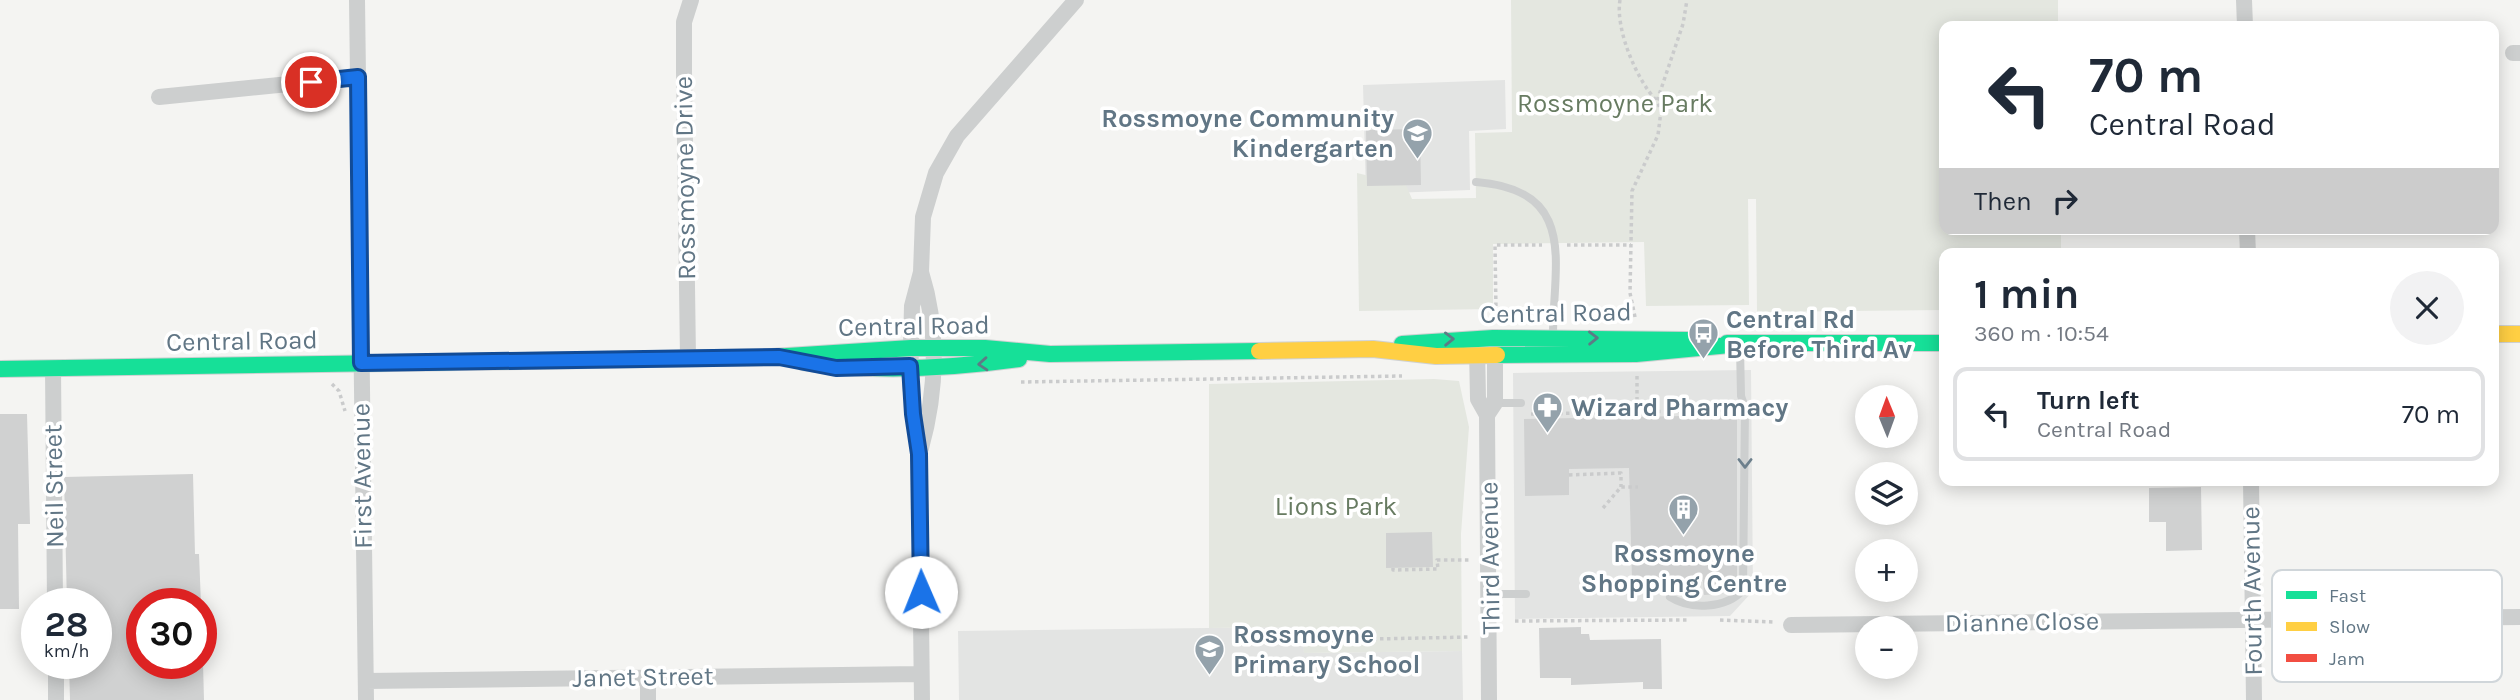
<!DOCTYPE html>
<meta charset="utf-8">
<style>
body{margin:0;font-family:Karla,sans-serif;background:#f2f2f3;color:#1f2937;height:100vh;display:flex;flex-direction:column;font-size:26px;white-space:nowrap}
*{box-sizing:border-box;margin:0}
p{font-size:23px;color:#747a83}
.icon{flex:none;width:38px;height:38px;fill:none;stroke:currentColor;stroke-width:2;stroke-linecap:round;stroke-linejoin:round}
.map{position:relative;flex:1;overflow:hidden}
.side{position:absolute;left:1939px;top:248px;width:560px;height:238px;display:flex;flex-direction:column;background:#fff;border-radius:14px;box-shadow:0 4px 18px #0003}
.side>*{flex:none}
.hud{position:absolute;left:1939px;top:21px;width:560px;height:214px;border-radius:14px;box-shadow:0 4px 18px #0003;background:#fff;color:#1f2937;overflow:hidden}
.needle{width:46px;rotate:359deg}
.fabs{position:absolute;left:1855px;top:385px;display:grid;gap:14px}
.fabs a{display:grid;place-items:center;width:63px;height:63px;border-radius:50%;background:#fff;box-shadow:0 4px 18px #0003;font-size:35px}
.speed{position:absolute;left:21px;top:588px;display:flex;gap:14px;font-size:35px;font-weight:700;text-align:center}
.speed>*{display:grid;place-content:center;width:91px;height:91px;border-radius:50%;background:#fff;box-shadow:0 4px 18px #0003;line-height:1}
.speed small{font-size:18px;font-weight:400}
.speed .limit{border:10px solid #d22;background:#fff;color:#111}
.pin{position:absolute;display:grid;place-items:center;width:60px;height:60px;color:#fff;margin:-30px;border:4px solid #fff;border-radius:50%;box-shadow:0 2px 7px #0007}
.me{position:absolute;width:77px;margin:-38px;rotate:359deg;stroke-linejoin:round;filter:drop-shadow(0 0 5px #0008)}
.turn{display:flex;align-items:center;gap:24px;height:147px;padding:0 35px;font-size:32px}
.turn .icon{width:91px;height:91px;stroke-width:2.5}
.turn b{display:block;font-size:49px;line-height:60px}
.then{display:flex;align-items:center;height:66px;padding:0 35px;background:#0003;gap:14px;font-size:26px}
.round{display:grid;place-items:center;flex:none;width:74px;height:74px;border-radius:37px;background:#f2f2f3}
.summary{display:flex;align-items:center;justify-content:space-between;height:119px;padding:0 35px}
h1{font-size:42px;font-weight:700;line-height:52px}
ul{padding:0;list-style:none}
li{display:flex;align-items:center;gap:21px;height:94px;margin:0 14px 10px;padding:0 21px;border:4px solid #e0e1e3;border-radius:14px}
li div{flex:1}
li b{display:block;font-size:26px}
li em{font-style:normal}
.map>svg:first-child{display:block}
.built{fill:#e3e4e3}
.green{fill:#e4e7e0}
.building{fill:#d0d1d1}
.lines{fill:none;stroke-linecap:round;stroke-linejoin:round}
.fast-casing{stroke:#cfd1d2;stroke-width:18}
.slow-casing{stroke:#cfd1d2;stroke-width:18}
.jam-casing{stroke:#cfd1d2;stroke-width:18}
.path{stroke:#cacbcc;stroke-width:3.5;stroke-dasharray:3.5 3.5;stroke-linecap:butt}
.lane{stroke:#cdcfcf;stroke-width:8}
.street{stroke:#cdcfcf;stroke-width:16}
.fast{stroke:#16e098;stroke-width:16}
.slow{stroke:#ffcf43;stroke-width:16}
.jam{stroke:#f24e42;stroke-width:16}
.oneway{stroke:#5d7b86}
.oneway2{stroke:#6c7f8c}
.route-casing{stroke:#114b97;stroke-width:18}
.route{stroke:#1a73e8;stroke-width:12}
.labels{text-anchor:middle;dominant-baseline:central;stroke-width:7;stroke-linejoin:round;paint-order:stroke}
.park-label{font-size:26px;fill:#677b61;stroke:#fff}
.poi-label{font-size:26px;font-weight:bold;fill:#617685;stroke:#fff;text-anchor:start}
.street-label{font-size:26px;fill:#617685;stroke:#fff}
.key{fill:#fff;stroke:#d0d6da;stroke-width:2}
.key-label{font-size:19px;fill:#617685}
</style>
<div class="map">
<svg width="2520" height="700" viewBox="0 0 2520 700">
<rect width="100%" height="100%" fill="#f4f4f2"/>
<!-- built -->
<path class="built" d="M1505,80L1506,129L1469,131L1470,190L1366,194L1363,85Z
M1751,370L1753,591L1730,616L1515,619L1513,373Z
M1303,627L1304,653L1462,651L1463,700H959L958,631Z"/>
<!-- green -->
<path class="green" d="M1511,0H2058V26H1944V229H2061V254H1944V310L1757,312L1756,199H1748L1749,305L1646,306L1644,242L1493,244V309L1359,311L1357,173L1406,185L1412,199L1476,198L1475,133L1512,132Z
M1434,379L1459,381L1469,427L1461,534L1462,651L1304,653L1302,627L1209,628V384Z"/>
<!-- building -->
<path class="building" d="M1420,129L1421,185L1367,186L1366,130Z
M0,414H27L30,524H18L19,609H0Z
M1737,415V578L1722,594L1704,595L1703,581L1652,582L1651,578L1632,579L1629,468L1569,469V495L1525,496L1524,419Z
M193,474L195,554H199L201,604H142V663H203L204,700H70L69,663H96V604H67L64,477Z
M2201,487L2202,550L2166,551V522H2149V488Z
M1432,532L1433,567L1386,568V533Z
M1581,627V634H1589L1590,640L1661,639L1662,689H1643V682L1571,685V678H1540L1539,628Z"/>
<g class="lines">
<defs>
<path id="fast" d="M1727,343H1944
M1402,344L1493,338L1689,340
M1497,355L1636,354L1740,344
M772,357L911,348H985L1050,354L1259,351
M803,362C875,373 947,369 1019,359
M0,369L588,360"/>
<path id="slow" d="M2494,334H2520
M1259,351L1373,349L1436,356L1497,355"/>
<path id="jam" d="M588,360L772,357"/>
</defs>
<!-- fast casing -->
<use href="#fast" class="fast-casing"/>
<!-- slow casing -->
<use href="#slow" class="slow-casing"/>
<!-- jam casing -->
<use href="#jam" class="jam-casing"/>
<!-- path -->
<path class="path" d="M1620,0C1615,29 1637,81 1657,101
M1567,245H1631
M1540,313L1496,311L1495,245H1542
M1635,317L1630,293L1632,191L1658,135L1661,111L1657,101L1683,24L1687,0
M1637,376V412
M1021,382L1402,376
M332,384L339,391L345,411
M1531,414L1734,410
M1569,475L1621,473V487
M1603,508L1621,487H1638
M1393,568V570L1438,569L1437,560H1471
M1720,620L1775,622
M1515,621L1687,620
M1275,641L1470,637"/>
<!-- lane -->
<path class="lane" d="M1476,182C1579,190 1553,264 1553,335
M1495,403H1521
M1490,594H1526
M1670,597C1690,610 1726,609 1743,590L1745,407L1741,396L1740,347"/>
<!-- street -->
<path class="street" d="M357,0L366,700
M2244,0L2245,26
M2513,53H2520
M159,97L358,77
M2247,229L2248,254
M1477,348L1478,399L1487,415L1489,700
M688,358L684,71V22L691,0
M53,368L55,604
M1487,415L1495,403V346
M921,448C937,391 939,329 921,272
M2251,481L2254,700
M1791,625L2520,617
M56,663V700
M648,677V700
M366,681L921,674
M922,700L919,454L910,384L912,306L921,272L923,217L936,173L957,136L1076,0"/>
<!-- fast -->
<use href="#fast" class="fast"/>
<!-- slow -->
<use href="#slow" class="slow"/>
<!-- jam -->
<use href="#jam" class="jam"/>
</g>
<!-- one-way arrows -->
<defs><path id="oneway-chevron" d="M-2-3.5L2.5 0L-2 3.5" fill="none" stroke-width="1.6" stroke-linecap="round" stroke-linejoin="round" transform="scale(1.75)"/></defs>
<g class="oneway">
<use href="#oneway-chevron" transform="translate(1593 338) rotate(-1)"/>
<use href="#oneway-chevron" transform="translate(1449 339) rotate(-1)"/>
<use href="#oneway-chevron" transform="translate(983 364) rotate(176)"/>
</g>
<use class="oneway2" href="#oneway-chevron" transform="translate(1745 463) rotate(90)"/>
<g class="lines">
<defs>
<path id="route" d="M311,82L358,77L361,363L779,357L836,368L910,366L913,414L919,454L921,592"/>
</defs>
<!-- route casing -->
<use href="#route" class="route-casing"/>
<!-- route -->
<use href="#route" class="route"/>
</g>
<!-- icons -->
<defs>
<symbol id="school-pin" viewBox="-11 -11 22 30"><path d="M0 17L-7.5 6A9.5 9.5 0 1 1 7.5 6Z" fill="#94a2ab" stroke="#fff"/><path d="M0-5L7-2L0 1L-7-2ZM-4 1L0 2.5L4 1V4Q0 6-4 4Z" fill="#fff"/></symbol>
<symbol id="bus-pin" viewBox="-11 -11 22 30"><path d="M0 17L-7.5 6A9.5 9.5 0 1 1 7.5 6Z" fill="#94a2ab" stroke="#fff"/><path d="M-5-6H5V4H4V6H2V4H-2V6H-4V4H-5ZM-3.5-4V0h7V-4ZM-3.5 1.2v1.5H-2V1.2ZM2 1.2v1.5H3.5V1.2Z" fill="#fff"/></symbol>
<symbol id="pharmacy-pin" viewBox="-11 -11 22 30"><path d="M0 17L-7.5 6A9.5 9.5 0 1 1 7.5 6Z" fill="#94a2ab" stroke="#fff"/><path d="M-2-6h4v4h4v4h-4v4h-4v-4h-4v-4h4Z" fill="#fff"/></symbol>
<symbol id="building-pin" viewBox="-11 -11 22 30"><path d="M0 17L-7.5 6A9.5 9.5 0 1 1 7.5 6Z" fill="#94a2ab" stroke="#fff"/><path d="M-4-6H4V6H1V3H-1V6H-4ZM-2.5-4.3h1.7v1.8h-1.7ZM.8-4.3h1.7v1.8H.8ZM-2.5-1h1.7V.8h-1.7ZM.8-1h1.7V.8H.8Z" fill="#fff"/></symbol>
</defs>
<g fill-rule="evenodd">
<use href="#school-pin" x="1400" y="116" width="35" height="47"/>
<use href="#bus-pin" x="1686" y="316" width="35" height="47"/>
<use href="#pharmacy-pin" x="1530" y="390" width="35" height="47"/>
<use href="#building-pin" x="1666" y="492" width="35" height="47"/>
<use href="#school-pin" x="1192" y="632" width="35" height="47"/>
</g>
<g class="labels">
<!-- park labels -->
<g class="park-label">
<text x="1615" y="103">Rossmoyne Park</text>
<text x="1336" y="506">Lions Park</text>
</g>
<!-- poi labels -->
<g class="poi-label">
<text x="1394" y="118" text-anchor="end">Rossmoyne Community<tspan x="1394" dy="30">Kindergarten</tspan></text>
<text x="1726" y="319">Central Rd<tspan x="1726" dy="30">Before Third Av</tspan></text>
<text x="1571" y="407">Wizard Pharmacy</text>
<text x="1684" y="553" text-anchor="middle">Rossmoyne<tspan x="1684" dy="30">Shopping Centre</tspan></text>
<text x="1233" y="634">Rossmoyne<tspan x="1233" dy="30">Primary School</tspan></text>
</g>
<!-- street labels -->
<g class="street-label">
<text transform="translate(685 178) rotate(-91)">Rossmoyne Drive</text>
<text transform="translate(1556 313) rotate(-1)">Central Road</text>
<text transform="translate(914 326) rotate(-1)">Central Road</text>
<text transform="translate(242 341) rotate(-1)">Central Road</text>
<text transform="translate(362 476) rotate(-91)">First Avenue</text>
<text transform="translate(54 486) rotate(-91)">Neil Street</text>
<text transform="translate(1490 558) rotate(-91)">Third Avenue</text>
<text transform="translate(2252 591) rotate(-91)">Fourth Avenue</text>
<text transform="translate(2022 622) rotate(-1)">Dianne Close</text>
<text transform="translate(643 677) rotate(-1)">Janet Street</text>
</g>
</g>
<!-- legend -->
<rect x="2272" y="570" width="230" height="112" rx="10" class="key"/>
<rect x="2286" y="591" width="31" height="8" fill="#16e098"/>
<rect x="2286" y="622" width="31" height="9" fill="#ffcf43"/>
<rect x="2286" y="654" width="31" height="8" fill="#f24e42"/>
<g class="key-label">
<text x="2329" y="602">Fast</text>
<text x="2329" y="633">Slow</text>
<text x="2329" y="665">Jam</text>
</g>
</svg>
<div class="fabs">
<a><svg class="needle" viewBox="-14 -14 28 28"><path d="M0-13l5 13h-10z" fill="#e53935"/><path d="M0 13l5-13h-10z" fill="#747a83"/></svg></a>
<a><svg class="icon" aria-label="layers" viewBox="0 0 24 24"><path d="M12 4l9 5-9 5-9-5zM3 14l9 5 9-5"/></svg></a>
<a>+</a>
<a>−</a>
</div>
<div class="speed"><div>28<small>km/h</small></div><div class="limit">30</div></div>
<div class="pin" style="left:311px;top:82px;background:#d93025"><svg class="icon" aria-label="arrive" viewBox="0 0 24 24"><path d="M6 21V4h12l-3 4 3 4H6"/></svg></div>
<svg class="me" style="left:921px;top:592px" viewBox="-20 -20 40 40"><circle r="19" fill="#fff"/><path d="M0-13L10 11 0 6-10 11z" fill="#1a73e8"/></svg>
<div class="hud">
<div class="turn"><svg class="icon" aria-label="left" viewBox="0 0 24 24"><path d="M17 20v-9H6M10 6l-5 5 5 5"/></svg><div><b>70 m</b>Central Road</div></div>
<div class="then">Then<svg class="icon" aria-label="right" viewBox="0 0 24 24"><path d="M7 20v-9h11M14 6l5 5-5 5"/></svg></div>
</div>
<section class="side">
<div class="summary"><div><h1>1 min</h1><p>360 m · 10:54</p></div><a class="round"><svg class="icon" aria-label="close" viewBox="0 0 24 24"><path d="M6 6l12 12M18 6L6 18"/></svg></a></div>
<ul>
<li><svg class="icon" aria-label="left" viewBox="0 0 24 24"><path d="M17 20v-9H6M10 6l-5 5 5 5"/></svg><div><b>Turn left</b><p>Central Road</p></div><em>70 m</em></li>
</ul>
</section>
</div>
